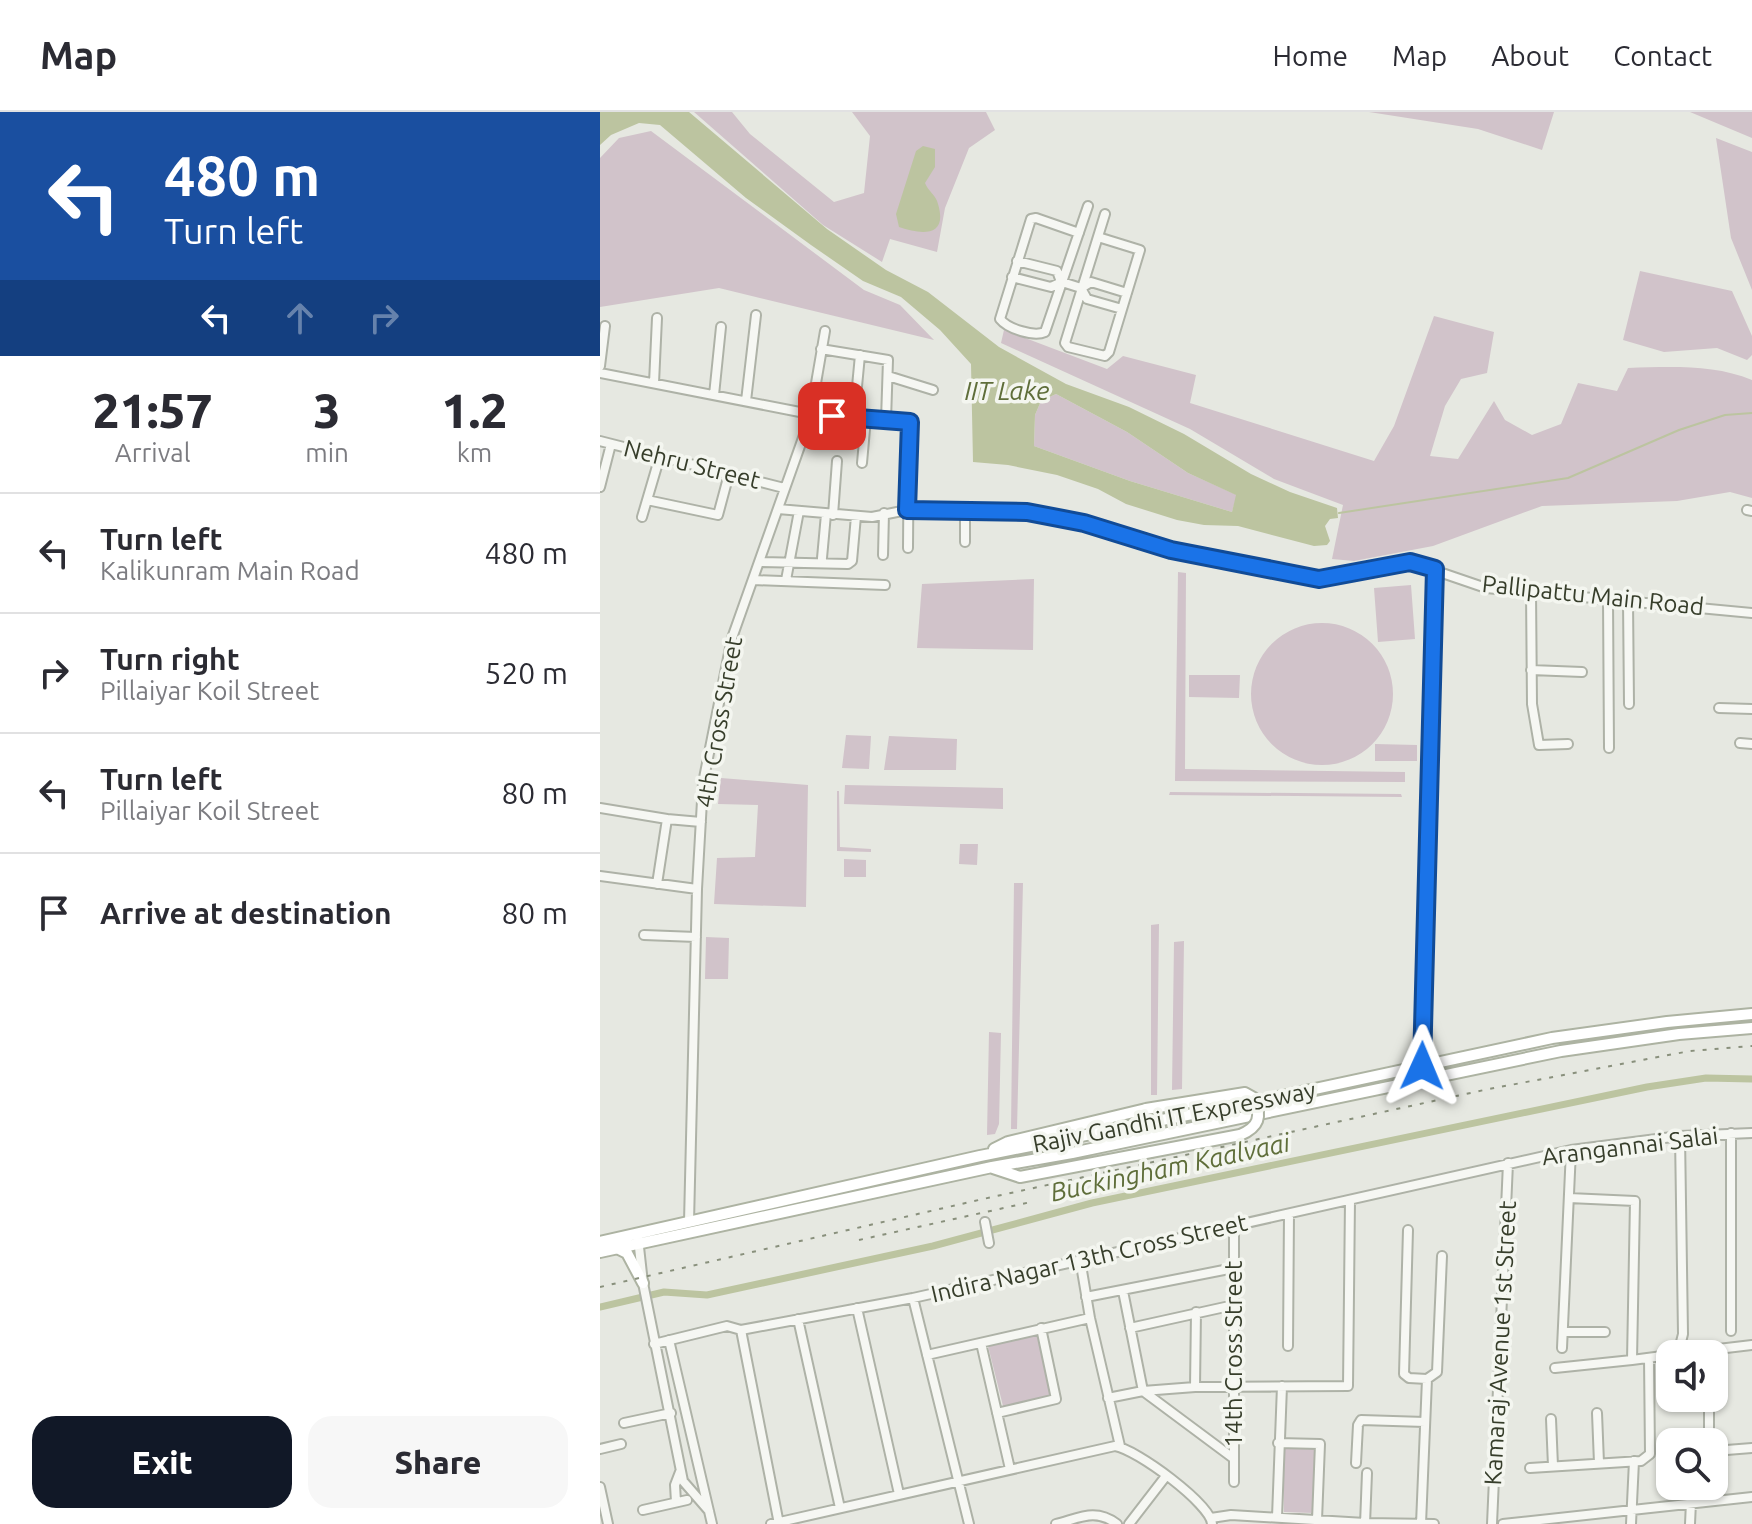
<!DOCTYPE html>
<style>
body{margin:0;font-family:Ubuntu,sans-serif;background:#f7f7f7;color:#2b2b33;height:100vh;display:flex;flex-direction:column;font-size:30px;white-space:nowrap}
*{box-sizing:border-box;margin:0}
p{font-size:26px;color:#7c7c81}
.icon{flex:none;width:44px;height:44px;fill:none;stroke:currentColor;stroke-width:2;stroke-linecap:round;stroke-linejoin:round}
.map{position:relative;flex:1;overflow:hidden}
.drawer{display:flex;flex-direction:column;background:#fff;width:600px}
.drawer>*{flex:none}
.hud{background:#1a4fa0;color:#fff;overflow:hidden}
.fabs{position:absolute;left:1056px;top:1228px;display:grid;gap:16px}
.fabs a{display:grid;place-items:center;width:72px;height:72px;border-radius:16px;background:#fff;box-shadow:0 2px 6px #0004;font-size:40px}
.pin{position:absolute;display:grid;place-items:center;width:68px;height:68px;color:#fff;margin:-34px;border-radius:16px;box-shadow:0 4px 12px #0006}
.me{position:absolute;width:88px;margin:-44px;rotate:1deg;stroke-linejoin:round;filter:drop-shadow(0 0 6px #0008)}
.turn{display:flex;align-items:center;gap:28px;height:168px;padding:0 32px;font-size:36px}
.turn .icon{width:104px;height:104px;stroke-width:2.5}
.turn b{display:block;font-size:56px;line-height:68px}
.lanes{display:flex;align-items:center;height:76px;padding:0 32px;background:#0003;justify-content:center;gap:40px;direction:ltr}
.lanes .off{opacity:.35}
.eta{display:flex;justify-content:space-evenly;align-items:center;height:136px;text-align:center}
.eta b{font-size:48px;font-weight:800;line-height:56px}
.action{display:flex;gap:16px;margin-top:auto;padding:16px 32px}
.action a{flex:1;height:92px;border-radius:24px;background:#111827;color:#fff;font-size:32px;font-weight:800;line-height:92px;text-align:center}
.action a+a{background:#f7f7f7;color:#2b2b33}
ul{padding:0;list-style:none}
li{display:flex;align-items:center;gap:24px;height:120px;padding:0 32px;border-top:2px solid #e1e1e2}
li div{flex:1}
li b{display:block;font-size:30px}
li em{font-style:normal}
header{display:flex;align-items:center;gap:48px;box-sizing:border-box;height:112px;padding:0 40px;background:#fff;border-bottom:2px solid #e1e1e2}
header strong{font-size:38px}
nav{display:flex;gap:44px;margin-inline-start:auto;font-size:28px}
main{display:flex;flex:1;min-height:0}
.map>svg:first-child{display:block}
.green{fill:#d1c3ca}
.water{fill:#bcc4a0;fill-rule:evenodd}
.lines{fill:none;stroke-linecap:round;stroke-linejoin:round}
.stream{stroke:#bcc4a0;stroke-width:2}
.canal{stroke:#bcc4a0;stroke-width:7}
.minor-casing{stroke:#aeb2a7;stroke-width:12}
.major-casing{stroke:#adb3a2;stroke-width:14}
.minor{stroke:#f6f7f3;stroke-width:8}
.major{stroke:#fff;stroke-width:10}
.rail{stroke:#89907c;stroke-width:2;stroke-dasharray:4 8;stroke-linecap:butt}
.major-bridge-casing{stroke:#adb3a2;stroke-width:14;stroke-linecap:butt}
.major-bridge{stroke:#fff;stroke-width:10}
.route-casing{stroke:#114b97;stroke-width:20}
.route{stroke:#1a73e8;stroke-width:14}
.labels{text-anchor:middle;dominant-baseline:central;stroke-width:7;stroke-linejoin:round;paint-order:stroke}
.street-label{font-size:24px;fill:#373e2b;stroke:#f4f6f0}
.water-label{font-size:26px;font-style:italic;fill:#5f6e3a;stroke:#f4f6f0}
</style>
<header>
<strong>Map</strong>
<nav><a>Home</a><a>Map</a><a>About</a><a>Contact</a></nav>
</header>
<main>
<section class="drawer">
<div class="hud">
<div class="turn"><svg class="icon" aria-label="left" viewBox="0 0 24 24"><path d="M17 20v-9H6M10 6l-5 5 5 5"/></svg><div><b>480 m</b>Turn left</div></div>
<div class="lanes"><svg class="icon" aria-label="left" viewBox="0 0 24 24"><path d="M17 20v-9H6M10 6l-5 5 5 5"/></svg><svg class="icon off" aria-label="ahead" viewBox="0 0 24 24"><path d="M12 20V5M6 11l6-6 6 6"/></svg><svg class="icon off" aria-label="right" viewBox="0 0 24 24"><path d="M7 20v-9h11M14 6l5 5-5 5"/></svg></div>
</div>
<div class="eta">
<div><b>21:57</b><p>Arrival</p></div>
<div><b>3</b><p>min</p></div>
<div><b>1.2</b><p>km</p></div>
</div>
<ul>
<li><svg class="icon" aria-label="left" viewBox="0 0 24 24"><path d="M17 20v-9H6M10 6l-5 5 5 5"/></svg><div><b>Turn left</b><p>Kalikunram Main Road</p></div><em>480 m</em></li>
<li><svg class="icon" aria-label="right" viewBox="0 0 24 24"><path d="M7 20v-9h11M14 6l5 5-5 5"/></svg><div><b>Turn right</b><p>Pillaiyar Koil Street</p></div><em>520 m</em></li>
<li><svg class="icon" aria-label="left" viewBox="0 0 24 24"><path d="M17 20v-9H6M10 6l-5 5 5 5"/></svg><div><b>Turn left</b><p>Pillaiyar Koil Street</p></div><em>80 m</em></li>
<li><svg class="icon" aria-label="arrive" viewBox="0 0 24 24"><path d="M6 21V4h12l-3 4 3 4H6"/></svg><div><b>Arrive at destination</b></div><em>80 m</em></li>
</ul>
<div class="action"><a>Exit</a><a>Share</a></div>
</section>
<div class="map">
<svg width="1152" height="1412" viewBox="0 0 1152 1412">
<rect width="100%" height="100%" fill="#e6e8e1"/>
<!-- green -->
<path class="green" d="M94,0H132L150,22L234,90L264,81L270,24L252,0H386L395,18L369,36L345,96L337,140L290,127L282,150L223,113Z
M769,0H954L942,38L878,17Z
M1090,0H1152V26Z
M51,19L264,178L300,193L334,228L119,176L0,195V46L19,26Z
M1116,26L1152,40V178L1131,126Z
M1040,159L1132,179L1152,224V243L1147,248L1117,236L1064,240L1023,228Z
M834,204L894,220L887,261L861,267L845,294L830,344L858,347L894,289L905,308L932,323L961,312L978,271L1017,279L1028,256C1069,255 1113,252 1152,268V386L1130,380L1077,389L942,394L833,434L754,449L732,447L743,393L674,367L590,317L401,231L404,218L507,257L523,244L596,263L590,291L774,349L794,314Z
M456,282L527,320L588,361L637,383L632,400L530,369L434,334L435,303L441,289Z
M578,460L586,461L585,657L805,660V670L575,669Z
M434,467L433,538L317,536L322,472Z
M811,473L815,527L778,530L774,476Z
M651 582a71 71 0 1 1 142 0a71 71 0 1 1-142 0Z
M589,563H640L639,586L589,585Z
M246,623L271,624L269,657L242,656Z
M289,624L357,627L356,658H284Z
M775,632L817,633V649H775Z
M121,666L208,673L206,795L114,792L117,746L155,745L158,693L118,692Z
M245,673L403,676V697L244,692Z
M237,679H239L240,735L271,737V740L237,739Z
M570,680L801,682L802,685L569,683Z
M360,732H378L377,753L359,752Z
M244,747L266,748V765H244Z
M414,771H423L417,1017H411Z
M559,812L557,983H551V813Z
M106,825L129,826L128,867H105Z
M584,829L582,977L572,978L574,830Z
M389,920L401,921L399,1012L395,1022L387,1023Z
M437,1223L452,1287L404,1298L388,1234Z
M683,1334L716,1335L713,1401L684,1400Z"/>
<!-- water -->
<path class="water" d="M0,0H89L227,117L286,158L328,180L399,235L466,272L529,295L584,322L651,362L690,380L737,396L738,406L730,407L725,414L730,429L727,433L714,434L638,414L604,413L577,408L526,392L498,377L457,363L408,353L373,350L371,252L340,218L301,185L263,169L211,133L146,86L60,13L39,11L11,23L0,33ZM456,282L527,320L588,361L636,383L632,400L530,369L434,334L435,303L441,289Z
M323,34L335,37V55L325,71C328,79 336,83 338,92C348,125 322,123 299,115L296,102L316,39Z"/>
<g class="lines">
<!-- stream -->
<path class="stream" d="M739,401L968,366L1079,318L1125,303L1152,301"/>
<!-- canal -->
<path class="canal" d="M0,1195L64,1180L107,1183L333,1134L492,1091L1047,975L1106,966L1152,967"/>
<defs>
<path id="minor" d="M479,121L436,106L431,107L400,207C408,217 434,225 445,220L488,94
M498,125L540,138L509,240L505,244L468,235L465,231L505,102
M417,149L457,159L461,170
M412,165L451,175L462,170L481,176L487,187L522,197
M481,176L491,170L527,181
M221,237L288,248L286,308
M0,254L5,214
M0,261L210,302L309,309L308,436
M288,264L333,278
M54,271L57,206
M114,283L121,215
M146,289L156,203
M254,306L260,243
M0,329L184,376
M262,351L266,306
M0,375L11,332
M47,388L118,403L129,362
M178,397L272,405L307,398L427,400L484,411L571,438L719,467L810,450L886,476L1152,501
M1147,398L1152,399
M233,403L237,349
M42,405L60,344
M365,430V399
M283,443L284,401
M222,446L226,402
M160,450L248,452L252,449L256,404
M153,468L285,473
M186,468L199,399
M931,480L932,592L939,633L968,632
M1008,487L1009,636
M1028,489L1029,592
M931,558L982,560
M1119,596L1152,597
M1140,631L1152,632
M0,696L67,707L57,772
M67,707L101,710
M0,764L97,777
M44,823L96,825
M822,954L835,457
M89,1110L97,777L103,671L132,526L210,306L225,219
M385,1110L389,1131
M808,1118L804,1262L809,1266L827,1267L837,1260L842,1144
M38,1126L43,1171L83,1369L109,1399
M480,1147L490,1206L520,1334
M523,1179L543,1279L633,1346
M486,1185L634,1156
M313,1186L369,1412
M257,1196L299,1382
M198,1207L240,1396
M530,1216L634,1193
M141,1218L179,1412
M1131,1219V1021
M963,1220H1005
M69,1228L112,1412
M381,1231L410,1357
M54,1232L127,1214L141,1218L313,1186L971,1038L1080,1024L1152,1021
M688,1234L689,1102
M962,1236L971,1038
M1076,1242L1152,1233
M1078,1242L1083,1222L1080,1024
M327,1243L490,1206
M1032,1248L1070,1243
M955,1256L1032,1248L1035,1089L969,1086
M595,1275L596,1200
M508,1286L543,1279L595,1275L748,1274L750,1088
M397,1301L456,1287L441,1216
M997,1301L999,1351
M951,1307L953,1354
M24,1311L71,1301
M1109,1330V1286
M678,1331L720,1332L717,1408
M0,1337L21,1332
M1114,1339L1152,1336
M756,1351L758,1313L761,1308L825,1310
M930,1356L1041,1349L1050,1342L1049,1246
M634,1370V1113
M0,1375L8,1412
M76,1390L75,1373L80,1360
M43,1398L87,1388
M677,1405L682,1274
M611,1406L631,1403L765,1411L834,1412
M171,1412L515,1334C536,1337 611,1392 612,1412
M456,1412C480,1406 495,1396 517,1412
M529,1412L566,1364
M765,1412L767,1361
M821,1412L827,1267
M892,1412L908,1051
M903,1412L1152,1385
M1031,1412L1034,1349
M1090,1412L1091,1390"/>
<path id="major" d="M394,1037L408,1030L546,997
M393,1056L420,1065L551,1040
M0,1130L380,1044L668,987L952,926L1067,910L1152,902
M17,1136L27,1141L43,1171
M0,1140L392,1055L472,1041L961,939L1079,922L1152,916"/>
</defs>
<!-- minor casing -->
<use href="#minor" class="minor-casing"/>
<!-- major casing -->
<use href="#major" class="major-casing"/>
<!-- minor -->
<use href="#minor" class="minor"/>
<!-- major -->
<use href="#major" class="major"/>
<!-- rail -->
<path class="rail" d="M259,1128L431,1090
M0,1175L383,1087L884,978L1090,939L1152,934"/>
<defs>
<path id="major-bridge" d="M546,997L645,981L654,986C662,1005 659,1015 640,1023L551,1040"/>
</defs>
<!-- major-bridge casing -->
<use href="#major-bridge" class="major-bridge-casing"/>
<!-- major-bridge -->
<use href="#major-bridge" class="major-bridge"/>
</g>
<g class="lines">
<defs>
<path id="route" d="M232,304L310,310L307,398L427,400L484,411L571,438L719,467L810,450L835,457L822,954"/>
</defs>
<!-- route casing -->
<use href="#route" class="route-casing"/>
<!-- route -->
<use href="#route" class="route"/>
</g>
<g class="labels">
<!-- street labels -->
<g class="street-label">
<text transform="translate(92 352) rotate(14)">Nehru Street</text>
<text transform="translate(993 483) rotate(6)">Pallipattu Main Road</text>
<text transform="translate(119 610) rotate(-80)">4th Cross Street</text>
<text transform="translate(574 1005) rotate(-11)">Rajiv Gandhi IT Expressway</text>
<text transform="translate(1030 1034) rotate(-7)">Arangannai Salai</text>
<text transform="translate(489 1146) rotate(-13)">Indira Nagar 13th Cross Street</text>
<text transform="translate(900 1231) rotate(-87)">Kamaraj Avenue 1st Street</text>
<text transform="translate(633 1242) rotate(-90)">14th Cross Street</text>
</g>
<!-- water labels -->
<g class="water-label">
<text x="407" y="278">IIT Lake</text>
<text transform="translate(570 1055) rotate(-12)">Buckingham Kaalvaai</text>
</g>
</g>
</svg>
<div class="fabs">
<a><svg class="icon" aria-label="sound" viewBox="0 0 24 24"><path d="M4 9h4l5-4v14l-5-4H4zM17 9q2 3 0 6"/></svg></a>
<a><svg class="icon" aria-label="search" viewBox="0 0 24 24"><circle cx="10" cy="10" r="6"/><path d="M15 15l6 6"/></svg></a>
</div>
<div class="pin" style="left:232px;top:304px;background:#d93025"><svg class="icon" aria-label="arrive" viewBox="0 0 24 24"><path d="M6 21V4h12l-3 4 3 4H6"/></svg></div>
<svg class="me" style="left:822px;top:954px" viewBox="-20 -20 40 40"><path d="M0-17L14 15 0 8-14 15z" fill="#1a73e8" stroke="#fff" stroke-width="4"/></svg>
</div>
</main>
